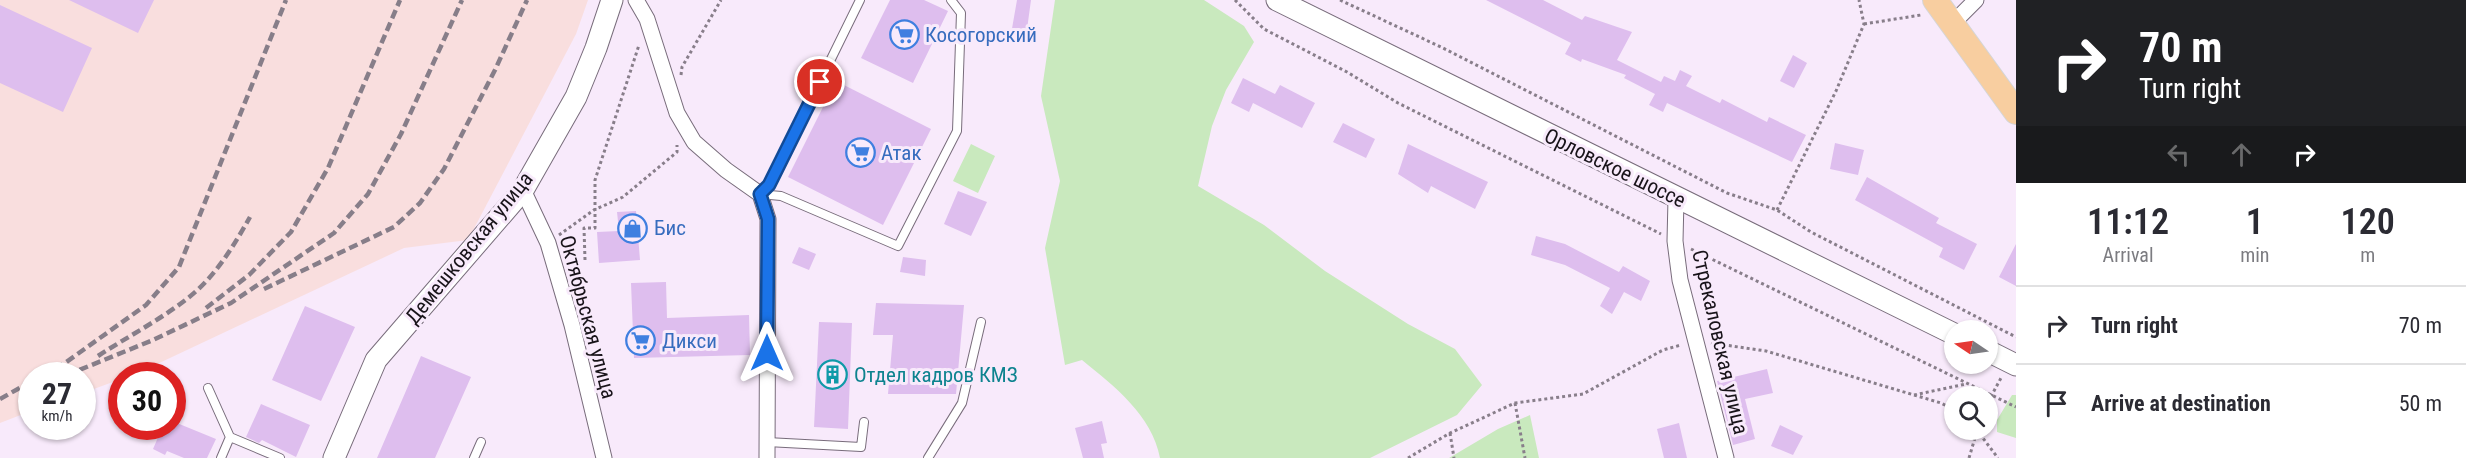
<!DOCTYPE html>
<meta charset="utf-8">
<style>
body{margin:0;font-family:"Roboto Condensed",sans-serif;background:#f7f7f7;color:#2b2b33;height:100vh;display:flex;flex-direction:column;font-size:22px;white-space:nowrap}
*{box-sizing:border-box;margin:0}
p{font-size:20px;color:#7c7c81}
.icon{flex:none;width:33px;height:33px;fill:none;stroke:currentColor;stroke-width:2;stroke-linecap:round;stroke-linejoin:round}
.map{position:relative;flex:1;overflow:hidden}
.sheet{display:flex;flex-direction:column;background:#fff;width:450px}
.sheet>*{flex:none}
.banner{background:#202124;color:#fff;overflow:hidden}
.needle{width:39px;rotate:283deg}
.fabs{position:absolute;left:1944px;top:320px;display:grid;gap:12px}
.fabs a{display:grid;place-items:center;width:54px;height:54px;border-radius:50%;background:#fff;box-shadow:0 2px 4px #0004;font-size:30px}
.speed{position:absolute;left:18px;top:362px;display:flex;gap:12px;font-size:30px;font-weight:700;text-align:center}
.speed>*{display:grid;place-content:center;width:78px;height:78px;border-radius:50%;background:#fff;box-shadow:0 2px 4px #0004;line-height:1}
.speed small{font-size:15px;font-weight:400}
.speed .limit{border:9px solid #d22;background:#fff;color:#111}
.pin{position:absolute;display:grid;place-items:center;width:51px;height:51px;color:#fff;margin:-26px;border:3px solid #fff;border-radius:50%;box-shadow:0 2px 6px #0007}
.me{position:absolute;width:66px;margin:-33px;rotate:0deg;stroke-linejoin:round;filter:drop-shadow(0 0 4px #0008)}
.turn{display:flex;align-items:center;gap:21px;height:126px;padding:0 24px;font-size:27px}
.turn .icon{width:78px;height:78px;stroke-width:2.5}
.turn b{display:block;font-size:42px;line-height:51px}
.lanes{display:flex;align-items:center;height:57px;padding:0 24px;background:#0003;justify-content:center;gap:30px;direction:ltr}
.lanes .off{opacity:.35}
.eta{display:flex;justify-content:space-evenly;align-items:center;height:102px;text-align:center}
.eta b{font-size:36px;font-weight:600;line-height:42px}
ul{padding:0;list-style:none}
li{display:flex;align-items:center;gap:18px;height:78px;padding:0 24px;border-top:2px solid #e1e1e2}
li div{flex:1}
li b{display:block;font-size:22px}
li em{font-style:normal}
main{display:flex;flex:1;min-height:0}
.map>svg:first-child{display:block}
.industrial{fill:#f9dede}
.green{fill:#c9e9be}
.building{fill:#debeee}
.lines{fill:none;stroke-linecap:round;stroke-linejoin:round}
.lane-casing{stroke:#786c7b;stroke-width:10}
.street-casing{stroke:#786c7b;stroke-width:17}
.secondary-casing{stroke:#786c7b;stroke-width:23}
.primary-casing{stroke:#d5d5d6;stroke-width:26}
.path{stroke:#887e8a;stroke-width:3;stroke-dasharray:3 3;stroke-linecap:butt}
.lane{stroke:#fff;stroke-width:8}
.street{stroke:#fff;stroke-width:15}
.secondary{stroke:#fff;stroke-width:21}
.primary{stroke:#f8cea0;stroke-width:24}
.rail{stroke:#877e89;stroke-width:4.5;stroke-dasharray:9 4.5;stroke-linecap:butt}
.route-casing{stroke:#114b97;stroke-width:15}
.route{stroke:#1a73e8;stroke-width:10}
.labels{text-anchor:middle;dominant-baseline:central;stroke-width:6;stroke-linejoin:round;paint-order:stroke}
.shop-label{font-size:21px;fill:#366cbe;stroke:#f8eafb;text-anchor:start}
.street-label{font-size:21px;fill:#181319;stroke:#f8eafb}
.culture-label{font-size:21px;fill:#0d838f;stroke:#f8eafb;text-anchor:start}
</style>
<main>
<div class="map">
<svg width="2016" height="458" viewBox="0 0 2016 458">
<rect width="100%" height="100%" fill="#f8eafb"/>
<!-- industrial -->
<path class="industrial" d="M0,0H588L576,34L468,240L404,248L138,373L122,375L121,379L83,393L82,375H32L31,411L0,423Z"/>
<!-- green -->
<path class="green" d="M1055,0H1204L1244,26L1254,42L1226,90L1212,126L1198,186L1264,225L1325,271L1408,324L1455,349L1482,385L1457,415L1370,458H1160C1152,415 1114,386 1082,360L1065,365L1045,248L1060,181L1041,96Z
M971,144L995,156L978,193L953,181Z
M2012,395H2016V438L1997,432V420Z
M1530,415L1539,458H1449L1498,429Z"/>
<!-- building -->
<path class="building" d="M69,0H154L138,33Z
M890,0H924L948,11L913,83L861,58Z
M1017,0H1031L1025,44L1010,40Z
M1486,0H1543L1582,20L1585,16L1632,32L1617,60L1661,82L1664,76L1675,81L1680,70L1692,76L1686,86L1720,103L1722,99L1767,122L1769,117L1806,135L1792,162L1667,103L1663,112L1649,105L1655,94L1624,78L1626,75L1582,59L1581,62L1565,54L1571,43Z
M0,5L92,48L63,112L0,83Z
M1793,55L1807,63L1794,88L1780,81Z
M1243,78L1275,94L1280,85L1315,103L1302,128L1253,103L1249,112L1231,103Z
M836,81L931,129L883,225L788,177Z
M1343,123L1375,139L1366,158L1333,142Z
M1835,143L1864,150L1858,175L1830,169Z
M1408,144L1488,182L1475,209L1431,186L1428,193L1398,174Z
M1867,177L1939,218L1936,223L1977,244L1964,270L1939,257L1943,248L1855,200Z
M958,191L987,202L971,236L944,224Z
M636,211L640,260L599,263L597,232L619,231L617,212Z
M1536,236L1565,244L1619,272L1623,266L1650,281L1641,301L1624,292L1612,314L1600,306L1610,288L1565,265L1531,255Z
M2016,244V286L1999,277Z
M799,247L816,254L809,270L792,263Z
M903,257L926,260L925,276L900,272Z
M666,282L667,318L749,315L750,355L634,358L631,283Z
M876,303L964,305L956,394H888L893,335H873Z
M305,306L355,327L321,401L272,380Z
M819,322L852,323L848,429L814,427Z
M421,356L471,377L435,458H377Z
M1767,369L1773,393L1745,399L1755,439L1733,445L1717,381Z
M261,404L310,425L296,457L262,440L259,443L246,437Z
M172,421L216,439L207,458H184L167,451L165,455L153,449L163,426H172Z
M1102,421L1107,443L1101,444L1104,458H1083L1075,428Z
M1679,423L1687,458H1664L1657,429Z
M1780,425L1803,436L1793,455L1771,446Z"/>
<g class="lines">
<defs>
<path id="lane" d="M860,0L779,165L769,185L760,194L781,196L898,246L957,131L961,13L951,0
M208,388L230,437
M767,442L861,447L864,422
M221,458L230,437L280,458
M474,458L481,442
M928,458L962,403L981,322"/>
<path id="street" d="M636,0L647,19L677,113L694,142L726,170L760,194L768,219L767,458
M1952,24L1976,0
M523,190L548,243L572,325L604,458
M1676,199L1675,241L1680,280L1726,458"/>
<path id="secondary" d="M1277,0L1954,334
M1988,351L2016,365
M334,458L376,360L523,190L576,97L596,48L612,0"/>
<path id="primary" d="M1935,0L2016,112"/>
</defs>
<!-- lane casing -->
<use href="#lane" class="lane-casing"/>
<!-- street casing -->
<use href="#street" class="street-casing"/>
<!-- secondary casing -->
<use href="#secondary" class="secondary-casing"/>
<!-- primary casing -->
<use href="#primary" class="primary-casing"/>
<!-- path -->
<path class="path" d="M1235,0L1264,29L1347,72L1398,103L1661,234
M1340,0L1441,47L1727,193L1777,210L1811,232L2016,337
M1864,24L1921,15
M681,75L682,67L721,0
M1777,210L1836,91L1864,24L1859,0
M559,235L594,210L623,197L677,152V145
M1691,249L2016,407
M585,260L584,228H595V180L639,45
M1711,343L1766,351L1941,403L1954,410
M1914,395L1966,384
M1988,402L2001,378
M1515,403L1525,458
M1976,429L1998,458
M1450,433L1454,458
M1408,458L1450,433L1515,403L1583,394L1663,350L1681,345
M1969,458L1977,431"/>
<!-- lane -->
<use href="#lane" class="lane"/>
<!-- street -->
<use href="#street" class="street"/>
<!-- secondary -->
<use href="#secondary" class="secondary"/>
<!-- primary -->
<use href="#primary" class="primary"/>
<!-- rail -->
<path class="rail" d="M264,289L394,227L420,203L444,169L495,70L527,0
M206,308L249,275L291,232L328,168L400,0
M98,356C127,337 160,320 188,298C215,277 233,247 250,217
M43,375L65,363L146,305L179,267L286,0
M67,375L153,340L231,303L334,233L368,194L401,134L462,0
M0,399L32,381"/>
</g>
<g class="lines">
<defs>
<path id="route" d="M767,353L768,219L760,194L769,185L820,82"/>
</defs>
<!-- route casing -->
<use href="#route" class="route-casing"/>
<!-- route -->
<use href="#route" class="route"/>
</g>
<!-- icons -->
<defs>
<symbol id="supermarket-ring" viewBox="-11 -11 22 22"><circle r="9.5" fill="#f8eafb" stroke="#3f7fe0" stroke-width="1.5"/><path d="M-6-5.5h2.5l.6 2H6L4.5 2H-2.5L-4.4-4H-6ZM-1.5 3.2a1.3 1.3 0 1 0 .1 0ZM3 3.2a1.3 1.3 0 1 0 .1 0Z" fill="#3f7fe0"/></symbol>
<symbol id="shop-ring" viewBox="-11 -11 22 22"><circle r="9.5" fill="#f8eafb" stroke="#3f7fe0" stroke-width="1.5"/><path d="M-5-2.5h2.3a2.7 3.5 0 0 1 5.4 0H5L5.5 6h-11ZM-1.5-2.5h3a1.5 2.3 0 0 0-3 0Z" fill="#3f7fe0"/></symbol>
<symbol id="building-ring" viewBox="-11 -11 22 22"><circle r="9.5" fill="#f8eafb" stroke="#0f9aa8" stroke-width="1.5"/><path d="M-4-6H4V6H1V3H-1V6H-4ZM-2.5-4.3h1.7v1.8h-1.7ZM.8-4.3h1.7v1.8H.8ZM-2.5-1h1.7V.8h-1.7ZM.8-1h1.7V.8H.8Z" fill="#0f9aa8"/></symbol>
</defs>
<g fill-rule="evenodd">
<use href="#supermarket-ring" x="888" y="18" width="33" height="33"/>
<use href="#supermarket-ring" x="844" y="136" width="33" height="33"/>
<use href="#shop-ring" x="616" y="212" width="33" height="33"/>
<use href="#supermarket-ring" x="624" y="324" width="33" height="33"/>
<use href="#building-ring" x="816" y="358" width="33" height="33"/>
</g>
<g class="labels">
<!-- shop labels -->
<g class="shop-label">
<text x="925" y="35">Косогорский</text>
<text x="881" y="153">Атак</text>
<text x="654" y="228">Бис</text>
<text x="662" y="341">Дикси</text>
</g>
<!-- street labels -->
<g class="street-label">
<text transform="translate(1615 168) rotate(26)">Орловское шоссе</text>
<text transform="translate(469 248) rotate(-51)">Демешковская улица</text>
<text transform="translate(588 317) rotate(75)">Октябрьская улица</text>
<text transform="translate(1720 342) rotate(77)">Стрекаловская улица</text>
</g>
<!-- culture labels -->
<g class="culture-label">
<text x="854" y="375">Отдел кадров КМЗ</text>
</g>
</g>
</svg>
<div class="fabs">
<a><svg class="needle" viewBox="-14 -14 28 28"><path d="M0-13l5 13h-10z" fill="#e53935"/><path d="M0 13l5-13h-10z" fill="#7c7c81"/></svg></a>
<a><svg class="icon" aria-label="search" viewBox="0 0 24 24"><circle cx="10" cy="10" r="6"/><path d="M15 15l6 6"/></svg></a>
</div>
<div class="speed"><div>27<small>km/h</small></div><div class="limit">30</div></div>
<div class="pin" style="left:820px;top:82px;background:#d93025"><svg class="icon" aria-label="arrive" viewBox="0 0 24 24"><path d="M6 21V4h12l-3 4 3 4H6"/></svg></div>
<svg class="me" style="left:767px;top:353px" viewBox="-20 -20 40 40"><path d="M0-17L14 15 0 8-14 15z" fill="#1a73e8" stroke="#fff" stroke-width="4"/></svg>
</div>
<section class="sheet">
<div class="banner">
<div class="turn"><svg class="icon" aria-label="right" viewBox="0 0 24 24"><path d="M7 20v-9h11M14 6l5 5-5 5"/></svg><div><b>70 m</b>Turn right</div></div>
<div class="lanes"><svg class="icon off" aria-label="left" viewBox="0 0 24 24"><path d="M17 20v-9H6M10 6l-5 5 5 5"/></svg><svg class="icon off" aria-label="ahead" viewBox="0 0 24 24"><path d="M12 20V5M6 11l6-6 6 6"/></svg><svg class="icon" aria-label="right" viewBox="0 0 24 24"><path d="M7 20v-9h11M14 6l5 5-5 5"/></svg></div>
</div>
<div class="eta">
<div><b>11:12</b><p>Arrival</p></div>
<div><b>1</b><p>min</p></div>
<div><b>120</b><p>m</p></div>
</div>
<ul>
<li><svg class="icon" aria-label="right" viewBox="0 0 24 24"><path d="M7 20v-9h11M14 6l5 5-5 5"/></svg><div><b>Turn right</b></div><em>70 m</em></li>
<li><svg class="icon" aria-label="arrive" viewBox="0 0 24 24"><path d="M6 21V4h12l-3 4 3 4H6"/></svg><div><b>Arrive at destination</b></div><em>50 m</em></li>
</ul>
</section>
</main>
